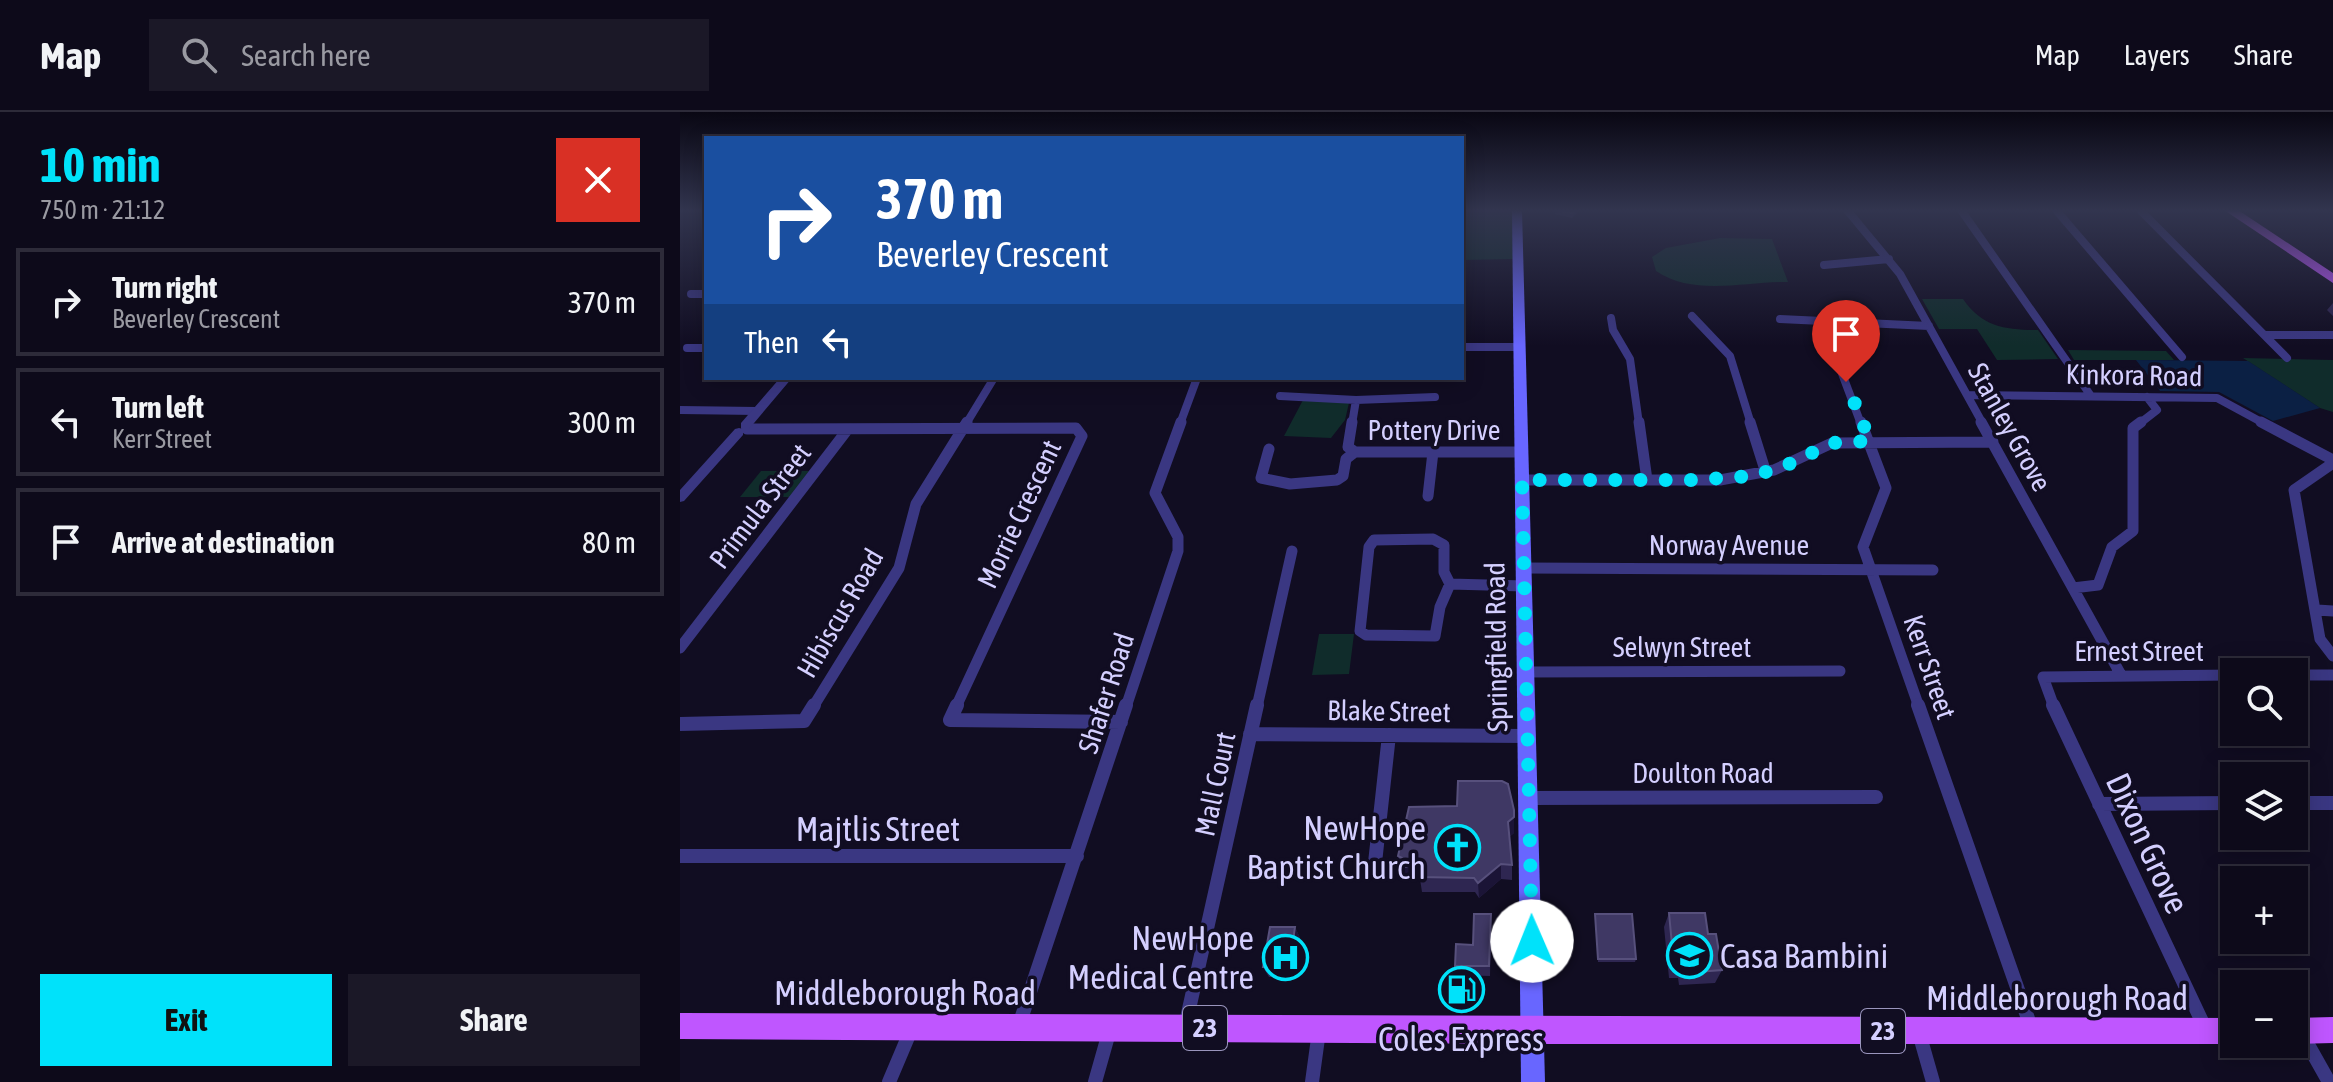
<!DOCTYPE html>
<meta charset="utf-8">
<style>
body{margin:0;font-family:"Asap Condensed",sans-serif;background:#1b1827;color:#f1f3f6;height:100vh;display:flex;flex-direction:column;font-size:30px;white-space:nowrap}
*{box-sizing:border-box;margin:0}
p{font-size:26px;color:#9a9aa2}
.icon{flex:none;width:44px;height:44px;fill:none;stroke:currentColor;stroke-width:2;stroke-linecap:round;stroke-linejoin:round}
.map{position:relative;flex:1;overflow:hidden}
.sheet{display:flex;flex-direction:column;background:#0d0a1a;width:680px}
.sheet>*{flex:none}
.top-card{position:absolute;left:24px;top:24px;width:760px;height:244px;border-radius:0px;box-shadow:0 4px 20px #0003,0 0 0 2px #2d2b39;background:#1a4fa0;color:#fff;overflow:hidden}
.controls{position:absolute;left:1540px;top:546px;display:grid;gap:16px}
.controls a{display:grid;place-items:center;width:88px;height:88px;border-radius:0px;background:#0d0a1a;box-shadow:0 4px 20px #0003,0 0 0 2px #2d2b39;font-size:40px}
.pin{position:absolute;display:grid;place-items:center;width:68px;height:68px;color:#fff;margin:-82px -34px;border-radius:50% 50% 50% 0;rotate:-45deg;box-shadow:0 0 8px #0007}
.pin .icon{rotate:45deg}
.me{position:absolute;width:88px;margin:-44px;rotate:359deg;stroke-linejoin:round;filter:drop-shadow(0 0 6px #0008)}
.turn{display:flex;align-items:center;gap:28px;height:168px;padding:0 40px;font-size:36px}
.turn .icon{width:104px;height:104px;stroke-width:2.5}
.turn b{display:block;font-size:56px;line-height:68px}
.then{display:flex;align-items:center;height:76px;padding:0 40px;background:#0003;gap:16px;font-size:30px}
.round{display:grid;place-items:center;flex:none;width:84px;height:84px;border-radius:0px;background:#1b1827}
.overview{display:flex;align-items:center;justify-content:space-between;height:136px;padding:0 40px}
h1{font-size:48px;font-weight:700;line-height:60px;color:#00e2fa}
.cta{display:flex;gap:16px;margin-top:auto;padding:16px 40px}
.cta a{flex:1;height:92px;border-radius:0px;background:#00e2fa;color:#111;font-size:32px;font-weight:700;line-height:92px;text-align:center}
.cta a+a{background:#1b1827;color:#f1f3f6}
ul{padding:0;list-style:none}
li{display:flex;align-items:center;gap:24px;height:108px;margin:0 16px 12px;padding:0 24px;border:4px solid #2d2b39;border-radius:0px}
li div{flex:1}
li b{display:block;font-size:30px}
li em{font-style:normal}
header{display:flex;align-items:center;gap:48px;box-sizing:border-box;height:112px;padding:0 40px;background:#0d0a1a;border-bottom:2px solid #2d2b39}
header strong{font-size:38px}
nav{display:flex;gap:44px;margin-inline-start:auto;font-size:28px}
.search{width:560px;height:72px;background:#1b1827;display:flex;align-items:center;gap:20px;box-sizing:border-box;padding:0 28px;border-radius:0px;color:#9a9aa2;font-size:30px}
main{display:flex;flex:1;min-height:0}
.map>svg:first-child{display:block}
.green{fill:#102c2b}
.water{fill:#0b2044}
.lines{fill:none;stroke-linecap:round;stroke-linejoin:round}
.minor-far2{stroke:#3a3782;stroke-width:8}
.minor-far1{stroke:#3a3782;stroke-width:11}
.minor{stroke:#3a3782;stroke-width:14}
.tertiary{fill:#3a3782;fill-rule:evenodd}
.secondary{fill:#6866ff;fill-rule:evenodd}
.primary{fill:#bf56ff;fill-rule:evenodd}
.wall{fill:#2e2651}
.shaded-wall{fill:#1b1436}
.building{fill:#3f3864;stroke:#57507c;stroke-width:2}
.route{stroke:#00e2fa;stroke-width:14;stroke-dasharray:0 25.2}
.labels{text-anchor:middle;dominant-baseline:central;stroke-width:7;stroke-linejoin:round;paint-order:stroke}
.shield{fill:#110d22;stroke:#9a95bd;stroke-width:2}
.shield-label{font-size:26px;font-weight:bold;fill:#d4cfff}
.street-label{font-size:28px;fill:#d4cfff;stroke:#110d22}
.near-poi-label{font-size:34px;fill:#d4cfff;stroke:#110d22;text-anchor:end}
.near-street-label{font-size:34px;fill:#d4cfff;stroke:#110d22}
</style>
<header>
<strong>Map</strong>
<div class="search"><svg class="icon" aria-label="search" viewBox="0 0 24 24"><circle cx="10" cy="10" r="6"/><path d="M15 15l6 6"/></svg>Search here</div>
<nav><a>Map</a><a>Layers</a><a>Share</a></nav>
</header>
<main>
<section class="sheet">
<div class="overview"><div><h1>10 min</h1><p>750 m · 21:12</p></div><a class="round" style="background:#d93025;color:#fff"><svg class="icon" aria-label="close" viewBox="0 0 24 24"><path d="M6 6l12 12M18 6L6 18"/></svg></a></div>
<ul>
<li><svg class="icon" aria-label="right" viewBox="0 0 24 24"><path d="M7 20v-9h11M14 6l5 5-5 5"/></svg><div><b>Turn right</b><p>Beverley Crescent</p></div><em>370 m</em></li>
<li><svg class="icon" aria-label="left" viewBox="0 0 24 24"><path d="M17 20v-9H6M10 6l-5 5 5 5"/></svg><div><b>Turn left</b><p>Kerr Street</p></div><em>300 m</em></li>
<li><svg class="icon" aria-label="arrive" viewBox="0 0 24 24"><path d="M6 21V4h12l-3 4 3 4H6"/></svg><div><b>Arrive at destination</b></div><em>80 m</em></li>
</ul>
<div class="cta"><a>Exit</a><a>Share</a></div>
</section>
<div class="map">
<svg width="1653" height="970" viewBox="0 0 1653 970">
<rect width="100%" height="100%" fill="#110d22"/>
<!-- green -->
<path class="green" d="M782,98H832L833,147L782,148Z
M1040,126L1092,127L1108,170C1066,169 1014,185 976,159L972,145L986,136Z
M1242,187H1283C1302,215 1326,218 1358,218L1378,247L1317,248L1297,217H1259Z
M1388,238L1486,239L1494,248H1394Z
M1563,246L1653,248V300L1640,296Z
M623,288L669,291L665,308L651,326L604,324Z
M81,359H129L109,385H60Z
M639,522H674L669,562L632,563Z"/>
<!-- water -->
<path class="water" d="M1456,248L1568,249L1640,296L1593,309L1539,280L1480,279Z"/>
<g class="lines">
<!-- minor-far2 -->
<path class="minor-far2" d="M1167,98L1220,162L1303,312
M1281,98L1411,284
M1376,98L1502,245
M1460,98L1607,246
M1144,153L1209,147
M11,182H26
M1012,204L1050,244L1071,312
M931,206L933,218L950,247L959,312
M1100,207L1249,214
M1143,211L1181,312
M1585,223H1653
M782,235H840
M7,236H26
M1288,283L1537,286L1585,312
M600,284L676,288L755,285
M0,298L77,299
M286,312L314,266
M500,312L517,266
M672,312L676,288
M1459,312L1477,298L1467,285"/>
<!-- minor-far1 -->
<path class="minor-far1" d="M672,310L668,335L675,340H842
M959,310L967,368
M1070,310L1086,361
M1181,310L1206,376L1183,435L1239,595
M1301,310L1441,563
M1581,310L1653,348
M67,317L396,316L402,324L276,595
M589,337L581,366L610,372L657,368L663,364L666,347L675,340
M1653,351L1614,378L1640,527L1653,544
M842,368H1040L1094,358L1152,331L1313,330
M748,384L753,340
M753,427L764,433V460L770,472L760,495L755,524L686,523L680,519L689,435L694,428Z
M844,456L1253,458
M770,472L844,474
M1393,476L1418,473L1432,435L1453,419V316L1461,310
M1637,498L1653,499
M0,536L168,317
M845,560L1160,559
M1614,563H1653
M133,595L219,456L236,392L287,310
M446,595L498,439V425L475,381L501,310
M577,595L612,439
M1374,595L1363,565L1554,563"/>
<!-- minor -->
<path class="minor" d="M277,593L270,608L441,610
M1238,593L1352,918
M1373,593L1526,918
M0,612L124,609L134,593
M570,622L848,624
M849,686L1196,685
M1614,691H1653
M1419,692L1554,691
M0,744H397
M694,760L709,623
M339,913L446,593
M505,915L577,593
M1239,921L1253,970
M1622,922L1649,970
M209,970L231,918
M415,970L430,917
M632,970L639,919"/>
<!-- tertiary -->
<path class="tertiary" d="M100,266H112L69,317H61V311Z
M59,316L63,317V323L4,389L0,390V378L55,317Z"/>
<!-- secondary -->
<path class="secondary" d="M832,98H842L865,970H841Z"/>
<!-- primary -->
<path class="primary" d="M1544,98H1558L1653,161V171Z
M0,901L1554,906V932H852L0,927Z
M1653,905V931L1614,932V906Z"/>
</g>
<!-- wall -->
<path class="wall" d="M874,98H897V101L892,106L875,102Z
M1653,191V204L1647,198Z
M834,721L829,725L832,753V768L821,767L799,786L795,780H742L740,767L727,770L725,761L721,759L718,744Z
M989,801L1028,822L1042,858L1035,871L999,873L998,866H989L984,815Z
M915,802L956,847L955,850H918Z
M811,813L810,864L776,863L775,854Z
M615,815L620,826L614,865H589L583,855Z"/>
<!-- shaded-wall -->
<path class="shaded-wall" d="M834,705V721L828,726V710Z
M740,752V767L727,770L724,755Z
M821,752V767L799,786L798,771Z
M615,815L620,826L614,865L609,856Z"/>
<!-- building -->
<path class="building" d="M875,98H896L892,101Z
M778,669H822L828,672L834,698V705L828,710L832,753L821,752L798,771L794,766L740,765V752L724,755L722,746L718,744L729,695L777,694Z
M989,801H1025L1028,822H1036L1042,858L1004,861V853L994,854Z
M794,802H811L809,854H775L776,832L793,833Z
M915,802H952L956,847H918Z
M590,815H615L609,856L583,855Z"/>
<!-- sky -->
<linearGradient id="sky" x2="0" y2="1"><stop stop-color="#090713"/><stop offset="0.42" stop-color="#32354f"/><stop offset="1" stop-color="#32354f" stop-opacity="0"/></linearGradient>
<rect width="1653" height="234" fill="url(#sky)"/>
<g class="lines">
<!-- route -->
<path class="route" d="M852,829L842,368H1011L1073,364L1107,353L1152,331L1190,329L1166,270"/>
</g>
<!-- icons -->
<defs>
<symbol id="church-ring" viewBox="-11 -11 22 22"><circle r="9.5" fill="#110d22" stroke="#00e2fa" stroke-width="1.5"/><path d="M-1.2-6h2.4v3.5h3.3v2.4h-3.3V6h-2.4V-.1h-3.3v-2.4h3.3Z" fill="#00e2fa"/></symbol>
<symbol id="school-ring" viewBox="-11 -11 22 22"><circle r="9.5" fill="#110d22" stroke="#00e2fa" stroke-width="1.5"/><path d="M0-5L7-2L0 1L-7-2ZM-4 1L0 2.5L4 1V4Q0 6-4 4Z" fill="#00e2fa"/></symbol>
<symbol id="hospital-ring" viewBox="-11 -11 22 22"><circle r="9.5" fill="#110d22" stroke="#00e2fa" stroke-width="1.5"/><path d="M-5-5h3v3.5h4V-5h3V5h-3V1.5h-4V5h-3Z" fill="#00e2fa"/></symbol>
<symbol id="fuel-ring" viewBox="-11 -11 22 22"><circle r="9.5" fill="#110d22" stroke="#00e2fa" stroke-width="1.5"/><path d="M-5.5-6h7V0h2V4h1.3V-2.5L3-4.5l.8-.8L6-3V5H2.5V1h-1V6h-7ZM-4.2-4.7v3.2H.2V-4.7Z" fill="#00e2fa"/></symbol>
</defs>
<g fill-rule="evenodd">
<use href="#church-ring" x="752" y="710" width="51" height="51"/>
<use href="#school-ring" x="984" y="818" width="51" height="51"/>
<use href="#hospital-ring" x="580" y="820" width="51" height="51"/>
<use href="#fuel-ring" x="756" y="852" width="51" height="51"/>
</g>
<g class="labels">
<!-- shield labels -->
<g class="shield">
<rect x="503" y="894" width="44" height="44" rx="6"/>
<rect x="1181" y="897" width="44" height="44" rx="6"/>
</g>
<g class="shield-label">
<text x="525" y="916">23</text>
<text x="1203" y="919">23</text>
</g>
<!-- street labels -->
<g class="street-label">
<text transform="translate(1454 263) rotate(1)">Kinkora Road</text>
<text transform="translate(1330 315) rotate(61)">Stanley Grove</text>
<text x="754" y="318">Pottery Drive</text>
<text transform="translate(80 394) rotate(-53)">Primula Street</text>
<text transform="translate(339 402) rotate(-65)">Morrie Crescent</text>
<text x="1049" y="433">Norway Avenue</text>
<text transform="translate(160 501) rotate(-60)">Hibiscus Road</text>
<text transform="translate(816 535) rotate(-91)">Springfield Road</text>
<text x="1002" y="535">Selwyn Street</text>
<text x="1459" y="539">Ernest Street</text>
<text transform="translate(1250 555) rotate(71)">Kerr Street</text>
<text transform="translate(426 581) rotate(-72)">Shafer Road</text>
<text transform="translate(709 599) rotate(1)">Blake Street</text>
<text x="1023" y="661">Doulton Road</text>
<text transform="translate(535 672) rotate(-78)">Mall Court</text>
</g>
<!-- near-poi labels -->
<g class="near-poi-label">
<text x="746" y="715">NewHope<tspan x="746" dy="39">Baptist Church</tspan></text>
<text x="574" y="825">NewHope<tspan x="574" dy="39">Medical Centre</tspan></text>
<text x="1040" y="843" text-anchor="start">Casa Bambini</text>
<text x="781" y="926" text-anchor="middle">Coles Express</text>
</g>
<!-- near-street labels -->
<g class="near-street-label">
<text x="198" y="716">Majtlis Street</text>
<text transform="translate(1468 731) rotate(65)">Dixon Grove</text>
<text x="225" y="880">Middleborough Road</text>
<text x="1377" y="885">Middleborough Road</text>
</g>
</g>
</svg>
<div class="controls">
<a><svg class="icon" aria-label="search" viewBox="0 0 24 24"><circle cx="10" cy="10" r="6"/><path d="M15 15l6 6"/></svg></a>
<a><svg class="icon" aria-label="layers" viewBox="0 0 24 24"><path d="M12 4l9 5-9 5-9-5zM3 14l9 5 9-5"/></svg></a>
<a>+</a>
<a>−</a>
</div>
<div class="pin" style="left:1166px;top:270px;background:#d93025"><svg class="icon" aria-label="arrive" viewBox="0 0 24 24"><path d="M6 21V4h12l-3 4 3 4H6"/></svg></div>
<svg class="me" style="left:852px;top:829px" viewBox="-20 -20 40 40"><circle r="19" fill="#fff"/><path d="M0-13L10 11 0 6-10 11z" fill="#00e2fa"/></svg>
<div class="top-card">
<div class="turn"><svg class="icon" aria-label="right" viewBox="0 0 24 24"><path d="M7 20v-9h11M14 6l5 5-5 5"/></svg><div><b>370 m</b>Beverley Crescent</div></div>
<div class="then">Then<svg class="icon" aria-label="left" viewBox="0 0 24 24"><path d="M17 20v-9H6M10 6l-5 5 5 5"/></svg></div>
</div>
</div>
</main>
